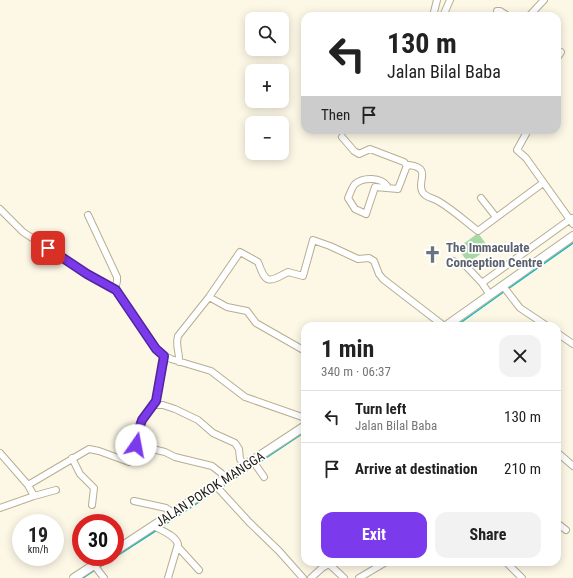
<!DOCTYPE html>
<meta charset="utf-8">
<style>
body{margin:0;font-family:"Roboto Condensed",sans-serif;background:#f2f2f2;color:#222;height:100vh;display:flex;flex-direction:column;font-size:15px;white-space:nowrap}
*{box-sizing:border-box;margin:0}
p{font-size:13px;color:#767676}
.icon{flex:none;width:22px;height:22px;fill:none;stroke:currentColor;stroke-width:2;stroke-linecap:round;stroke-linejoin:round}
.map{position:relative;flex:1;overflow:hidden}
.details{position:absolute;left:301px;top:322px;width:260px;height:244px;display:flex;flex-direction:column;background:#fff;border-radius:12px;box-shadow:0 2px 10px #0003}
.details>*{flex:none}
.hud{position:absolute;left:301px;top:12px;width:260px;height:122px;border-radius:12px;box-shadow:0 2px 10px #0003;background:#fff;color:#222;overflow:hidden}
.tools{position:absolute;left:245px;top:12px;display:grid;gap:8px}
.tools a{display:grid;place-items:center;width:44px;height:44px;border-radius:8px;background:#fff;box-shadow:0 2px 10px #0003;font-size:20px}
.speed{position:absolute;left:12px;top:514px;display:flex;gap:8px;font-size:20px;font-weight:700;text-align:center}
.speed>*{display:grid;place-content:center;width:52px;height:52px;border-radius:50%;background:#fff;box-shadow:0 2px 10px #0003;line-height:1}
.speed small{font-size:10px;font-weight:400}
.speed .limit{border:6px solid #d22;background:#fff;color:#111}
.pin{position:absolute;display:grid;place-items:center;width:34px;height:34px;color:#fff;margin:-17px;border-radius:8px;box-shadow:0 2px 6px #0006}
.me{position:absolute;width:44px;margin:-22px;rotate:12deg;stroke-linejoin:round;filter:drop-shadow(0 0 3px #0008)}
.turn{display:flex;align-items:center;gap:14px;height:84px;padding:0 20px;font-size:18px}
.turn .icon{width:52px;height:52px;stroke-width:2.5}
.turn b{display:block;font-size:28px;line-height:34px}
.then{display:flex;align-items:center;height:38px;padding:0 20px;background:#0003;gap:8px;font-size:15px}
.round{display:grid;place-items:center;flex:none;width:42px;height:42px;border-radius:12px;background:#f2f2f2}
.headline{display:flex;align-items:center;justify-content:space-between;height:68px;padding:0 20px}
h1{font-size:24px;font-weight:700;line-height:30px}
.action{display:flex;gap:8px;margin-top:auto;padding:8px 20px}
.action a{flex:1;height:46px;border-radius:12px;background:#7c3aed;color:#fff;font-size:16px;font-weight:700;line-height:46px;text-align:center}
.action a+a{background:#f2f2f2;color:#222}
ul{padding:0;list-style:none}
li{display:flex;align-items:center;gap:12px;height:52px;padding:0 20px;border-top:1px solid #e0e0e0}
li div{flex:1}
li b{display:block;font-size:15px}
li em{font-style:normal}
.map>svg:first-child{display:block}
.green{fill:#a6d9a3}
.lines{fill:none;stroke-linecap:round;stroke-linejoin:round}
.stream{stroke:#09bbc5;stroke-width:1.5}
.street-casing{stroke:#b7ae92;stroke-width:8}
.secondary-casing{stroke:#b7ae92;stroke-width:10}
.street{stroke:#fff;stroke-width:6}
.secondary{stroke:#fff;stroke-width:8}
.route-casing{stroke:#51269a;stroke-width:10}
.route{stroke:#7c3aed;stroke-width:7}
.labels{text-anchor:middle;dominant-baseline:central;stroke-width:3.5;stroke-linejoin:round;paint-order:stroke}
.worship-label{font-size:13px;font-weight:bold;fill:#5b616d;stroke:#fff;text-anchor:start}
.street-label{font-size:13px;fill:#1e1b10;stroke:#fff}
</style>
<div class="map">
<svg width="573" height="578" viewBox="0 0 573 578">
<rect width="100%" height="100%" fill="#fdf8e6"/>
<!-- green -->
<path class="green" d="M478,233L489,248L468,263L458,248Z"/>
<g class="lines">
<!-- stream -->
<path class="stream" d="M508,289L573,243
M456,326L505,291
M257,464L305,432
M220,488L254,466
M160,528L217,490
M98,568L157,530
M83,578L95,570"/>
<defs>
<path id="street" d="M497,11H500L508,16
M433,16L437,0
M443,16L450,0
M529,16L544,0
M557,58L561,52
M528,130L517,150L526,158L573,224
M342,137L354,151L359,154L370,149L404,162L407,166
M387,187V186C381,177 363,177 355,184C352,187 350,194 348,198L355,209L366,214L375,187L398,189L406,168L409,165C432,168 417,181 422,191C424,197 433,198 438,201C452,209 465,221 478,231L543,183
M481,198L496,217
M0,209L23,232L87,274L115,290L157,349L165,356L171,359L211,371L245,397L305,418
M88,215L117,277V281L115,290
M453,261L466,266L482,283L490,295
M482,283L572,218
M503,286L520,308L547,326
M209,297L227,307L247,311L256,323L305,351
M557,333L573,344
M165,356L156,401L142,420L136,438V445L165,452L175,457L212,466L221,473L226,479
M179,362C180,352 175,347 178,336L209,297L240,252L258,262C266,284 268,283 288,272L303,276L313,240L330,246L358,259L369,258L374,261L379,274L383,279L444,326
M155,405H163L175,409L198,420L213,433L235,443L239,449L240,459L245,466
M557,452L573,466
M0,453L28,485L34,496
M72,458L80,474L94,488L92,505
M253,461L264,477
M28,485L89,449L99,451L129,462L136,445
M216,486L249,522L279,551L303,578
M134,501L166,508L173,513
M0,508L34,496L56,490
M557,523L566,530
M154,526C162,531 175,535 178,544L168,578
M178,547L199,570
M506,562L522,578
M94,565L104,578
M311,578L322,568L329,564L344,578
M359,578L386,562"/>
<path id="secondary" d="M446,326L573,236
M115,551L305,426
M74,578L106,557"/>
</defs>
<!-- street casing -->
<use href="#street" class="street-casing"/>
<!-- secondary casing -->
<use href="#secondary" class="secondary-casing"/>
<!-- street -->
<use href="#street" class="street"/>
<!-- secondary -->
<use href="#secondary" class="secondary"/>
</g>
<g class="lines">
<defs>
<path id="route" d="M48,248L87,274L116,290L156,349L164,356L156,401L142,420L136,438V445"/>
</defs>
<!-- route casing -->
<use href="#route" class="route-casing"/>
<!-- route -->
<use href="#route" class="route"/>
</g>
<!-- icons -->
<defs>
<symbol id="church-bare" viewBox="-9 -9 18 18"><path d="M-1.2-6h2.4v3.5h3.3v2.4h-3.3V6h-2.4V-.1h-3.3v-2.4h3.3Z" fill="#6b7280" stroke="#fff" stroke-width="2.5" paint-order="stroke"/></symbol>
</defs>
<g fill-rule="evenodd">
<use href="#church-bare" x="420" y="242" width="25" height="25"/>
</g>
<g class="labels">
<!-- worship labels -->
<g class="worship-label">
<text x="446" y="247">The Immaculate<tspan x="446" dy="15">Conception Centre</tspan></text>
</g>
<!-- street labels -->
<g class="street-label">
<text transform="translate(210 489) rotate(-33)">JALAN POKOK MANGGA</text>
</g>
</g>
</svg>
<div class="tools">
<a><svg class="icon" aria-label="search" viewBox="0 0 24 24"><circle cx="10" cy="10" r="6"/><path d="M15 15l6 6"/></svg></a>
<a>+</a>
<a>−</a>
</div>
<div class="speed"><div>19<small>km/h</small></div><div class="limit">30</div></div>
<div class="pin" style="left:48px;top:248px;background:#d93025"><svg class="icon" aria-label="arrive" viewBox="0 0 24 24"><path d="M6 21V4h12l-3 4 3 4H6"/></svg></div>
<svg class="me" style="left:136px;top:445px" viewBox="-20 -20 40 40"><circle r="19" fill="#fff"/><path d="M0-13L10 11 0 6-10 11z" fill="#7c3aed"/></svg>
<div class="hud">
<div class="turn"><svg class="icon" aria-label="left" viewBox="0 0 24 24"><path d="M17 20v-9H6M10 6l-5 5 5 5"/></svg><div><b>130 m</b>Jalan Bilal Baba</div></div>
<div class="then">Then<svg class="icon" aria-label="arrive" viewBox="0 0 24 24"><path d="M6 21V4h12l-3 4 3 4H6"/></svg></div>
</div>
<section class="details">
<div class="headline"><div><h1>1 min</h1><p>340 m · 06:37</p></div><a class="round"><svg class="icon" aria-label="close" viewBox="0 0 24 24"><path d="M6 6l12 12M18 6L6 18"/></svg></a></div>
<ul>
<li><svg class="icon" aria-label="left" viewBox="0 0 24 24"><path d="M17 20v-9H6M10 6l-5 5 5 5"/></svg><div><b>Turn left</b><p>Jalan Bilal Baba</p></div><em>130 m</em></li>
<li><svg class="icon" aria-label="arrive" viewBox="0 0 24 24"><path d="M6 21V4h12l-3 4 3 4H6"/></svg><div><b>Arrive at destination</b></div><em>210 m</em></li>
</ul>
<div class="action"><a>Exit</a><a>Share</a></div>
</section>
</div>
